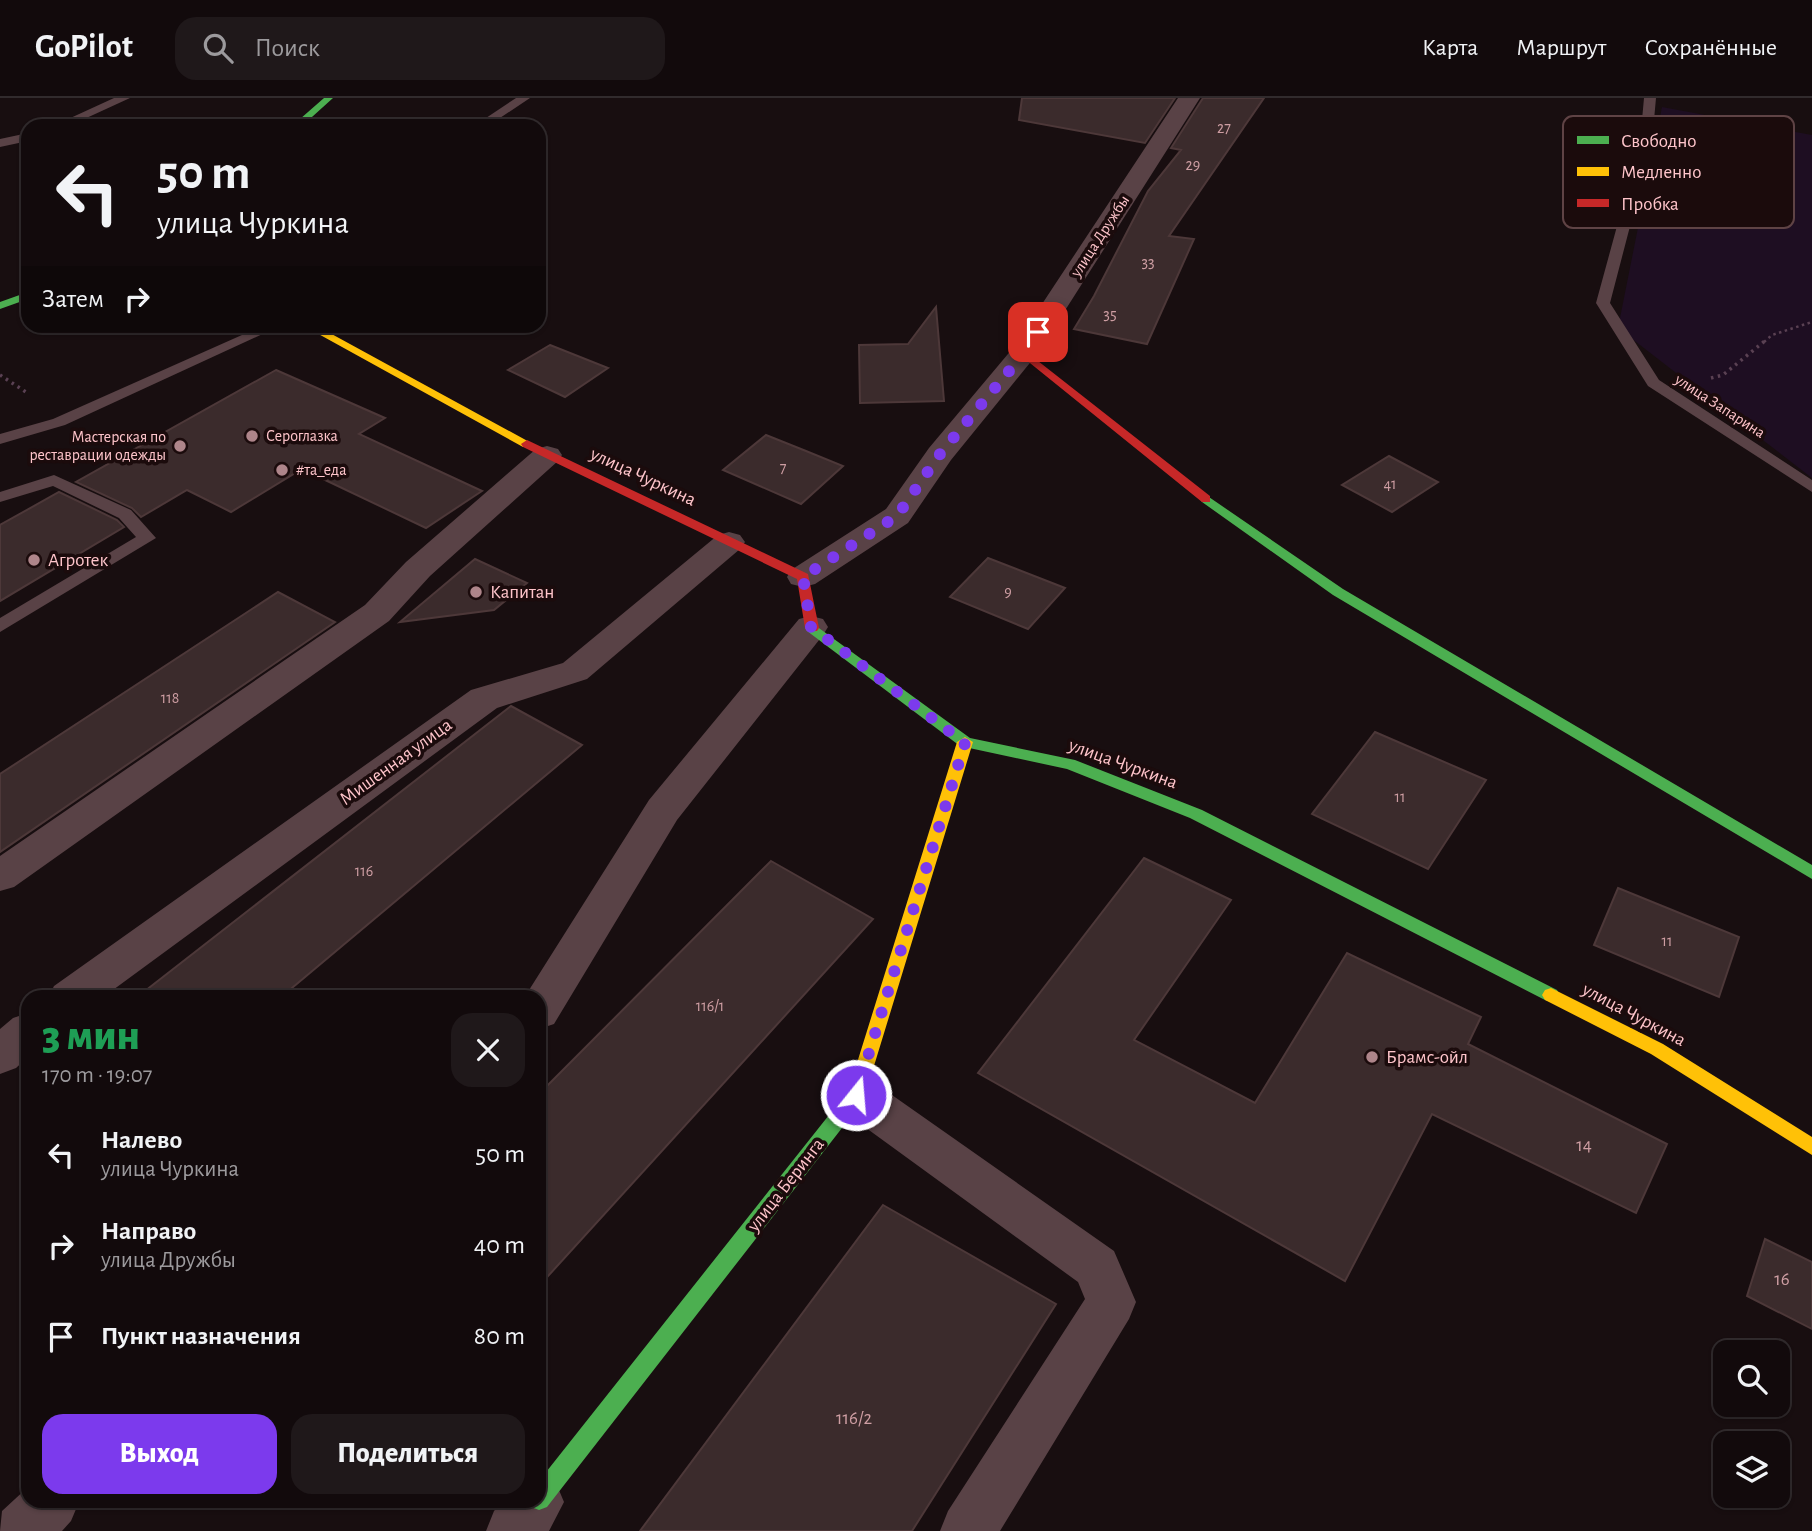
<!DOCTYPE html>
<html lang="ru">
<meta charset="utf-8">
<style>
body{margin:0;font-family:"Alegreya Sans",sans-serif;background:#1f181a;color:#f1f3f6;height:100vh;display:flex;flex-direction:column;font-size:26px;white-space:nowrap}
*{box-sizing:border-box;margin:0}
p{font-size:23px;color:#9c9a9d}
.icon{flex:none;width:38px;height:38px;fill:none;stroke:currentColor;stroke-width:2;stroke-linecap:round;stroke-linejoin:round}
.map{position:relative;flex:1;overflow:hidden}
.details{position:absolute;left:21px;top:892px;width:525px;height:518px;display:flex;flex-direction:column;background:#120a0c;border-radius:21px;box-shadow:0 2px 5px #0004,0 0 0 2px #312b2d}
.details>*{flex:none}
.guide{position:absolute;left:21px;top:21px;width:525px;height:214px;border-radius:21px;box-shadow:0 2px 5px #0004,0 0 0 2px #312b2d;background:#120a0c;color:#f1f3f6;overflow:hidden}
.tools{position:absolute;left:1713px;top:1242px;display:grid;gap:14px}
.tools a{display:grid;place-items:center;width:77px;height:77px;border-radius:14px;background:#120a0c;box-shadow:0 2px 5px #0004,0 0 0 2px #312b2d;font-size:35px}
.pin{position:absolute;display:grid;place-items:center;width:60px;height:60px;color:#fff;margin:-30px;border-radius:14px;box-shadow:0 4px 10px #0006}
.me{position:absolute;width:77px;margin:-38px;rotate:17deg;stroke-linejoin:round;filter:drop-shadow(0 0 5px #0008)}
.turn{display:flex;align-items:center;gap:24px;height:147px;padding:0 21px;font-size:32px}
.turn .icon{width:91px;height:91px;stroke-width:2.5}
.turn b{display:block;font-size:49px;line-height:60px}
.then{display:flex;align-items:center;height:66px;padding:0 21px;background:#0003;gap:14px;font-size:26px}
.round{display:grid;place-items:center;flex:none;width:74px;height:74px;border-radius:21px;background:#1f181a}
.overview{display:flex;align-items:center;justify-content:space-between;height:119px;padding:0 21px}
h1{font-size:42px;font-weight:800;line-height:52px;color:#1e9e55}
.primary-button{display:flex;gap:14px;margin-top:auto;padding:14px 21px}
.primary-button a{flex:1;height:80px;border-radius:21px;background:#7c3aed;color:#fff;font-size:28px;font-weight:800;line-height:80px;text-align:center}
.primary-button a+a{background:#1f181a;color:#f1f3f6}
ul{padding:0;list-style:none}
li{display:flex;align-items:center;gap:21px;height:91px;padding:0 21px}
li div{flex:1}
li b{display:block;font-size:26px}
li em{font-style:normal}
header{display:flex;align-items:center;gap:42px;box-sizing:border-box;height:98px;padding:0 35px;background:#120a0c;border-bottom:2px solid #312b2d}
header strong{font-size:33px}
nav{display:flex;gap:38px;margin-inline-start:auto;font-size:24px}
.search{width:490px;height:63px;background:#1f181a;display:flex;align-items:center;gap:18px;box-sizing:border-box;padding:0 24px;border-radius:21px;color:#9c9a9d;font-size:26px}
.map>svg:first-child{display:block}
.green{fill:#1e0e22}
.building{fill:#3b2b2c;stroke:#4d3839;stroke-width:2}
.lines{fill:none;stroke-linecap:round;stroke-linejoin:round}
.path-far1{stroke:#5a4153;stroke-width:2.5;stroke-dasharray:2.5 3.5;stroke-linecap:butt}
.path{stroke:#5a4153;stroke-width:3.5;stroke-dasharray:2.5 4.5;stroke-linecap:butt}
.lane{fill:#594246;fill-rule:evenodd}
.street{fill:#594246;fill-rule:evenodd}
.fast{fill:#4caf50;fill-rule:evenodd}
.slow{fill:#ffc107;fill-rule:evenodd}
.jam{fill:#c62828;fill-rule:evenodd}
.route{stroke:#7c3aed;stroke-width:12;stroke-dasharray:0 21.6}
.poi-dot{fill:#ae858a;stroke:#1b0b0c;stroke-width:2.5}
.labels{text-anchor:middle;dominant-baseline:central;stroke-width:7;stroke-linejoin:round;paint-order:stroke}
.number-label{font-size:16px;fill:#ce9ea3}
.far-street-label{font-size:16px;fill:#ffc5cb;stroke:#1b0b0c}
.far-poi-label{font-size:16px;fill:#ffc5cb;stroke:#1b0b0c;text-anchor:start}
.street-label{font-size:19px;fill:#ffc5cb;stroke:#1b0b0c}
.poi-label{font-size:19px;fill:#ffc5cb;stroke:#1b0b0c;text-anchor:start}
.near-number-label{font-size:19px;fill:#ce9ea3}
.key{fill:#1b0b0c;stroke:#5f4345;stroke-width:2}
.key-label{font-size:19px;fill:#ffc5cb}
</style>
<header>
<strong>GoPilot</strong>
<div class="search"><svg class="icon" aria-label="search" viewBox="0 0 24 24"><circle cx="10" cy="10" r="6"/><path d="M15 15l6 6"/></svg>Поиск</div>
<nav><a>Карта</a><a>Маршрут</a><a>Сохранённые</a></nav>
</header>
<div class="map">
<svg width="1812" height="1433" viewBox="0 0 1812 1433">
<rect width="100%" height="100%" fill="#180e10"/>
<!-- green -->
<path class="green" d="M1662,9L1812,37V380L1618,230Z"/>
<!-- building -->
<path class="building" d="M1022,0H1175L1145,45L1019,22Z
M1203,0H1264L1169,138L1194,141L1147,246L1074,231L1094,198L1148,93L1181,52L1171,50Z
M936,209L944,303L860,305L859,247L908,246Z
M550,247L608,270L565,299L508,272Z
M276,272L385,320L359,336L482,393L426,430L302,371L231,414L187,392L141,419L132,410L76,384Z
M766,337L806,353L843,368L801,406L723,372Z
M1389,358L1438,384L1392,414L1342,387Z
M59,394L117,422L124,429L0,503V427Z
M988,460L1065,490L1028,531L950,499Z
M475,461L527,485L494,512L400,524Z
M278,494L335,524L0,754V676Z
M511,608L582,647L280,900H136Z
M1375,634L1486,682L1428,771L1312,716Z
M1144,760L1231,802L1134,942L1255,1005L1347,855L1481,919L1468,946L1667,1046L1636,1115L1432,1016L1345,1183L978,975Z
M771,763L873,821L539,1188V996Z
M1618,790L1739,839L1719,899L1594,847Z
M883,1107L1056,1206L912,1433H640Z
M1765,1141L1812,1164V1231L1747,1198Z"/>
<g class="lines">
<!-- path-far1 -->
<path class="path-far1" d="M1764,244L1772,237L1812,224"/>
<!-- path -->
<path class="path" d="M0,277L29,296
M1711,280L1723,277L1766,242"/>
<!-- lane -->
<path class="lane" d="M114,0H130L69,28H53Z
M516,0H530L488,28H474Z
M1644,0H1656L1652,44L1610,205L1659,282L1812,382V394L1648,288L1596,205L1640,44Z
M28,35V43L0,49V41Z
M262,228H280L65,327L0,346V336L53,321Z
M54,377L131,412L156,440L0,534V520L136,439L119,420L53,388L0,404V394Z"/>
<!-- street -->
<path class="street" d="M1178,0H1200L1038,255L951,362L908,425L815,486L803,489L791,486L787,479L791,472L886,411L929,350L1013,250Z
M547,348L558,351L562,357L558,363L430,478L389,523L14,789L0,793V758L365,507L406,464L536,351Z
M729,434L740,437L745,444L740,451L587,581L497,610L102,900H48L54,888L471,592L563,565L718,437Z
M811,518L823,521L828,529L823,537L677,722L554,926L539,931V900H524L649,702L799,521Z
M28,915V959L16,970L0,976V931L13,920Z
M856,978L872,983L1114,1153L1136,1204L1129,1221L1000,1433H940L948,1413L1085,1201L1078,1184L840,1011L833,997L840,983Z
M539,1377L556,1385L564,1404L549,1433H486L494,1413L502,1404H539Z
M28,1389V1404H79L71,1423L62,1433H0L2,1413Z"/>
<!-- fast -->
<path class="fast" d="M324,0H333L302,28H292Z
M28,194V201L0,211V204Z
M1206,397L1343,491L1812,767V781L1333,497L1202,404L1200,401Z
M812,525L970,640L1075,662L1202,712L1557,892L1560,897L1557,902L1551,904L1545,902L1190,720L1067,671L960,648L807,533L805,530L807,527Z
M861,973L867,975L870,981L863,1003L547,1409L539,1412L531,1409L529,1404H539V1383L848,993L855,975Z"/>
<!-- slow -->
<path class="slow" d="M304,228H317L533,346L531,349H523Z
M965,639L973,644L870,981L867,987L861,989L855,987L852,981L957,644Z
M1551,890L1663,946L1812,1039V1057L1651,956L1545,902L1542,897L1545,892Z"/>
<!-- jam -->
<path class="jam" d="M1024,252L1210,398V404H1202L1020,257L1018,255Z
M527,342L808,476L819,530L817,533H807L805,530L797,481L523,349L521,346Z"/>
</g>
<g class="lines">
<!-- route -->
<path class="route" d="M856,997L965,645L811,529L803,479L897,418L940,356L1024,255L1038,234"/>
</g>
<!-- markers -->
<g class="poi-dot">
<circle cx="252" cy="338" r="7"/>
<circle cx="180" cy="348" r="7"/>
<circle cx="282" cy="372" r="7"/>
<circle cx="34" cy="462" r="7"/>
<circle cx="476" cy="494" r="7"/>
<circle cx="1372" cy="959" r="7"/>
</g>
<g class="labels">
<!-- number labels -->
<g class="number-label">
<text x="1224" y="30">27</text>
<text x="1193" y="67">29</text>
<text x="1148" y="164">33</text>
<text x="1110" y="216">35</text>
<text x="783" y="370">7</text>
<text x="1390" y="386">41</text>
<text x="1008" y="494">9</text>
<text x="170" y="600">118</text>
<text x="1400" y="699">11</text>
<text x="364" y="773">116</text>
<text x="1667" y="843">11</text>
<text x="710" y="908">116/1</text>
</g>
<!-- far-street labels -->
<g class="far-street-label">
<text transform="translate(1100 138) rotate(-57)">улица Дружбы</text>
<text transform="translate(1720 308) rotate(33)">улица Запарина</text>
</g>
<!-- far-poi labels -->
<g class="far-poi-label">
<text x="266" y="338">Сероглазка</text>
<text x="166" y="339" text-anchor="end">Мастерская по<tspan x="166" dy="18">реставрации одежды</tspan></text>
<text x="296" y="372">#та_еда</text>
</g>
<!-- street labels -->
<g class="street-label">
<text transform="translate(643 379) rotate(25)">улица Чуркина</text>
<text transform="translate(396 664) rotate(-36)">Мишенная улица</text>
<text transform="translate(1123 666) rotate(20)">улица Чуркина</text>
<text transform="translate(1634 917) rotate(28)">улица Чуркина</text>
<text transform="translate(786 1087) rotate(-52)">улица Беринга</text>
</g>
<!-- poi labels -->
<g class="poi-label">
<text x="48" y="462">Агротек</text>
<text x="490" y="494">Капитан</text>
<text x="1386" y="959">Брамс-ойл</text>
</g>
<!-- near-number labels -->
<g class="near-number-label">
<text x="1584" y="1047">14</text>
<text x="1782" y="1181">16</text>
<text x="854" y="1320">116/2</text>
</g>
</g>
<!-- legend -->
<rect x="1563" y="18" width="231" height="112" rx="10" class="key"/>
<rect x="1577" y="38" width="32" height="8" fill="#4caf50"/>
<rect x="1577" y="69" width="32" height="9" fill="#ffc107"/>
<rect x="1577" y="101" width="32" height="8" fill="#c62828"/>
<g class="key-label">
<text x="1621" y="49">Свободно</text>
<text x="1621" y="80">Медленно</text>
<text x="1621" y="112">Пробка</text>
</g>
</svg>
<div class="tools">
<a><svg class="icon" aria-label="search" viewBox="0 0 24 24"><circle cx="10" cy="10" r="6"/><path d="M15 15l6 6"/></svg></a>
<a><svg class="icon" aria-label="layers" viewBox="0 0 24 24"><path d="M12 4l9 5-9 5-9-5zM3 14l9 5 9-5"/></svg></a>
</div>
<div class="pin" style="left:1038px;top:234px;background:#d93025"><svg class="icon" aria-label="arrive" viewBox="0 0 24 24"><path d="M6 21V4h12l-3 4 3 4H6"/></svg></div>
<svg class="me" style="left:856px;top:997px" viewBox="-20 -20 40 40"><circle r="17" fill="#7c3aed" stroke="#fff" stroke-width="3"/><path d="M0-11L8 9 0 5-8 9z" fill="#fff"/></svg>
<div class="guide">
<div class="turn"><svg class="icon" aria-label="left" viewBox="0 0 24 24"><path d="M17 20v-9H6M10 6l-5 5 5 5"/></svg><div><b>50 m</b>улица Чуркина</div></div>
<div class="then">Затем<svg class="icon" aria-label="right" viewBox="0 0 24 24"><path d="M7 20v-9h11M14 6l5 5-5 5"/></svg></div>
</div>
<section class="details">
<div class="overview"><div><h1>3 мин</h1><p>170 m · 19:07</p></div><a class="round"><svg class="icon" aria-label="close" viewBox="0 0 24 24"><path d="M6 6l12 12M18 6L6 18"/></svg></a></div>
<ul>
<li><svg class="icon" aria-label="left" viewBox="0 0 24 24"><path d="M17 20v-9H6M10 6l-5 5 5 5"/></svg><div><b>Налево</b><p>улица Чуркина</p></div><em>50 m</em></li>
<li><svg class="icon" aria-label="right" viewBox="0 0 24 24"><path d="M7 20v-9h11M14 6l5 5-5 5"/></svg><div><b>Направо</b><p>улица Дружбы</p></div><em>40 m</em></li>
<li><svg class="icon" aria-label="arrive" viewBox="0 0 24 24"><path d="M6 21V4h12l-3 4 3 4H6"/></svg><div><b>Пункт назначения</b></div><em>80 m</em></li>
</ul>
<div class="primary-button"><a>Выход</a><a>Поделиться</a></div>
</section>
</div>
